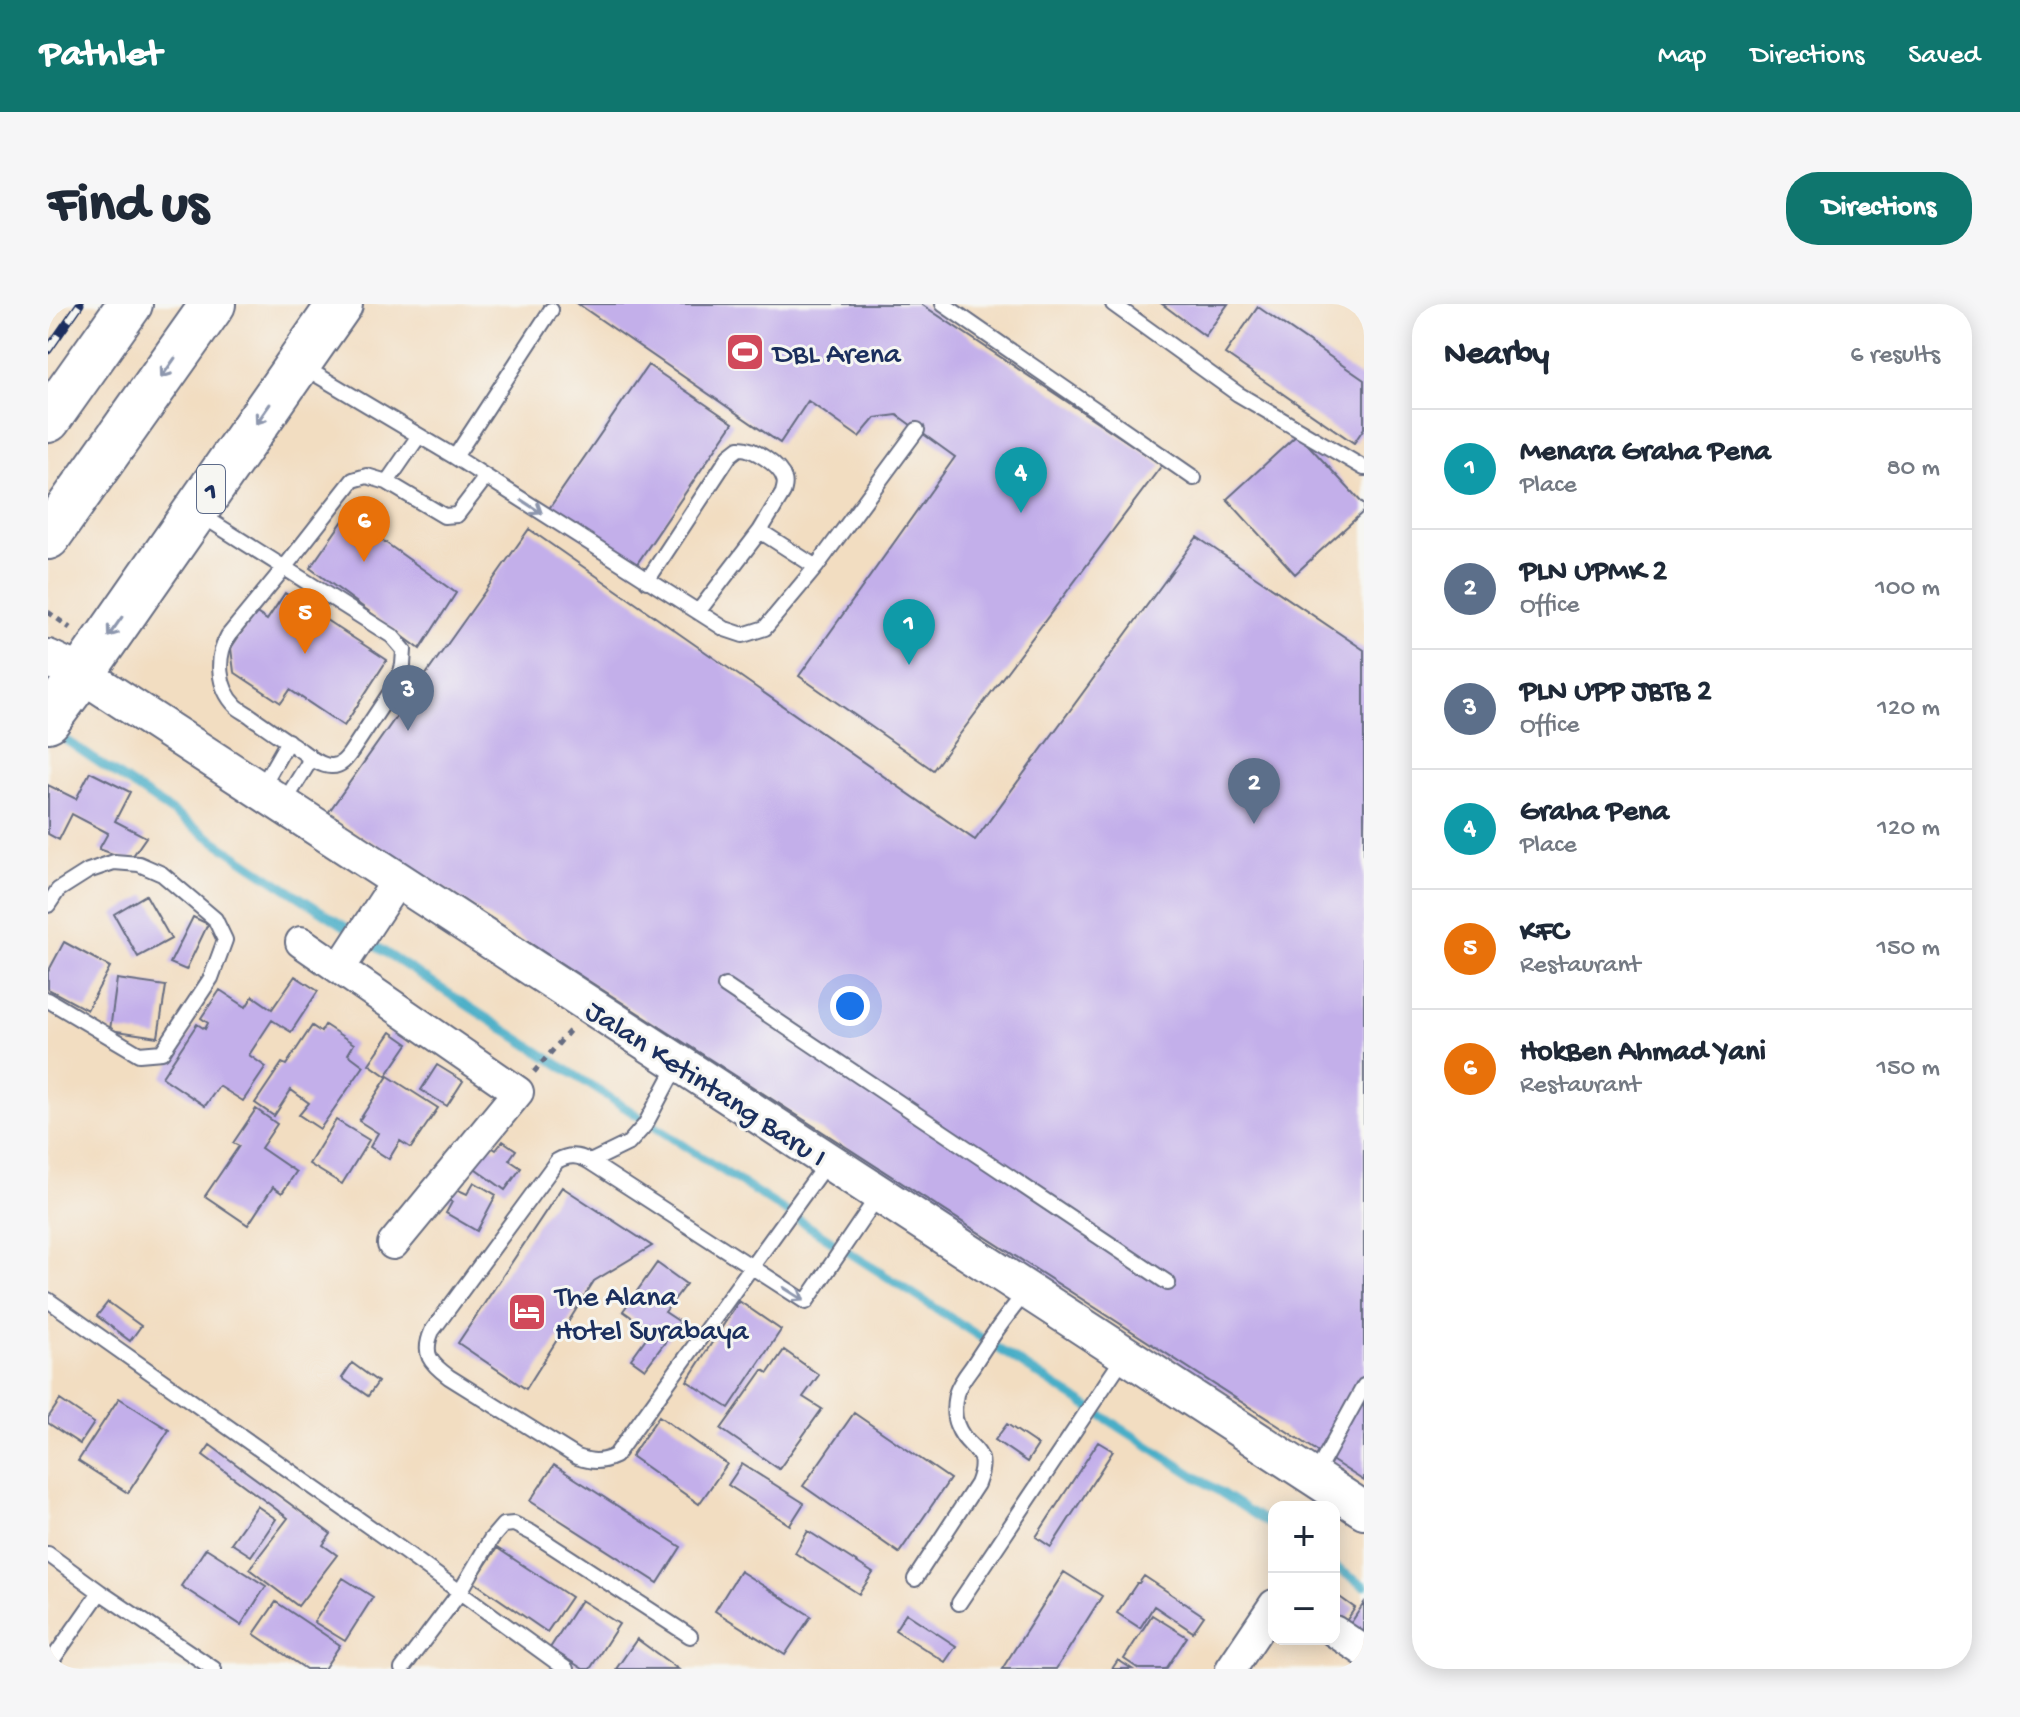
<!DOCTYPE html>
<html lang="en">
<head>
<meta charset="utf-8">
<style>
  body { margin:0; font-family:"Gochi Hand",sans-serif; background:#f6f6f7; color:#1f2937 }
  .controls { position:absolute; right:24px; bottom:24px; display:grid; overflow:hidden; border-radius:16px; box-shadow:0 4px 20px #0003 }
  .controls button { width:72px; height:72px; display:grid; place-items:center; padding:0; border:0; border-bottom:2px solid #e0e1e3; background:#fff; color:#1f2937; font:40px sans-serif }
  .you { position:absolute; left:802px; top:702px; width:28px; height:28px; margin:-20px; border:6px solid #fff; border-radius:50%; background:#1a73e8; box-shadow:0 0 0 12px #1a73e833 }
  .badge { display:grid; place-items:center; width:52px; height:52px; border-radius:50%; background:#0f766e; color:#fff; font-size:26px; font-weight:700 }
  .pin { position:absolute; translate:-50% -66px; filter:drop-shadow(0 2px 4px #0008) }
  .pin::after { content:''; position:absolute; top:42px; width:28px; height:24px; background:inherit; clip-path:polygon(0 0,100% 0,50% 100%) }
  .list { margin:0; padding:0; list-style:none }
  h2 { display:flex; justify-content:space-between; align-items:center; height:104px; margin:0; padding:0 32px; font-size:34px }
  h2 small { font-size:26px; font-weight:400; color:#747a83 }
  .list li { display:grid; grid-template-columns:52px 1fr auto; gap:24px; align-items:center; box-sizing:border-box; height:120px; padding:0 32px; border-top:2px solid #e0e1e3 }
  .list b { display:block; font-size:30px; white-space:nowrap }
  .list p { margin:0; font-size:26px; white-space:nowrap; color:#747a83 }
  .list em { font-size:26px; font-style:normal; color:#747a83 }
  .map { position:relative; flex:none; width:1316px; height:1365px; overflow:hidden; border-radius:32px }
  header { display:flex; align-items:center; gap:48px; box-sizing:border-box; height:112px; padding:0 40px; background:#0f766e; color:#fff }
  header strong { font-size:38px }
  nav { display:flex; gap:44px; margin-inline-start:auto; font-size:28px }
  .intro { display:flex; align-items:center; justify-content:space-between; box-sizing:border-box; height:192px; padding:0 48px }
  h1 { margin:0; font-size:56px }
  .button { padding:20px 36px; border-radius:32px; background:#0f766e; color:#fff; font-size:28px; font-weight:700 }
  main { display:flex; gap:48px; padding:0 48px }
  aside { flex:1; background:#fff; border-radius:32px; box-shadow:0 4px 20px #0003 }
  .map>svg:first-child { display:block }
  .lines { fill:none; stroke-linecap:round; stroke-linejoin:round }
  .stream { stroke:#48aec7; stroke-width:9 }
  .building { fill:#c3afea }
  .service-casing { stroke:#666c81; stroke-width:18 }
  .minor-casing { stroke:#666c81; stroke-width:34 }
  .tertiary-casing { stroke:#666c81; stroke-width:40 }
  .trunk-casing { stroke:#666c81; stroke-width:48 }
  .path { stroke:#666c81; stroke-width:5; stroke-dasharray:6 6; stroke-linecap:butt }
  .service { stroke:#fff; stroke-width:14 }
  .minor { stroke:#fff; stroke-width:30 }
  .tertiary { stroke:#fff; stroke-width:36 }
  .trunk { stroke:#fff; stroke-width:44 }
  .rail-casing { stroke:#1b2f5e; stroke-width:9 }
  .rail { stroke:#f6f6f2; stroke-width:6; stroke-dasharray:18; stroke-linecap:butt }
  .oneway { stroke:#8d97ae }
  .labels { text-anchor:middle; stroke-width:6; stroke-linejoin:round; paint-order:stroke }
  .shield { fill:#f6f6f2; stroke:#5d6b8a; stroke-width:2 }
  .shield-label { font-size:28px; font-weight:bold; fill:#1b2f5e }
  .poi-label { font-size:30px; fill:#1b2f5e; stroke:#f6f6f2; text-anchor:start }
  .street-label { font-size:30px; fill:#1b2f5e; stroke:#f6f6f2 }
</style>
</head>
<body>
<header>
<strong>Pathlet</strong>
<nav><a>Map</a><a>Directions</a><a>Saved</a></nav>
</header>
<div class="intro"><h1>Find us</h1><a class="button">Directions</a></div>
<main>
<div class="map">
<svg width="1316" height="1365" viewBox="0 0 1316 1365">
  <rect width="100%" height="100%" fill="#f6f6f2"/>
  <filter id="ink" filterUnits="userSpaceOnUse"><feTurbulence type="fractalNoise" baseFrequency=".0125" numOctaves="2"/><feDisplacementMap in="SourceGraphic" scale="16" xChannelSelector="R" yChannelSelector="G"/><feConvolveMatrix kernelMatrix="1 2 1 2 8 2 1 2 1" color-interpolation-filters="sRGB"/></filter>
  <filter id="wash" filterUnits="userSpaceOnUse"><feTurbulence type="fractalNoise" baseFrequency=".006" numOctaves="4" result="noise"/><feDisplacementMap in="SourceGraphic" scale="32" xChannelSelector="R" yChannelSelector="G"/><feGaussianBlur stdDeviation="1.8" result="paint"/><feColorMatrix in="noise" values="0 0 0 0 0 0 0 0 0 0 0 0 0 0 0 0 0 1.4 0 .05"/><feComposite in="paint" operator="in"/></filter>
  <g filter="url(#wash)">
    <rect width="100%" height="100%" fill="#f2ddc1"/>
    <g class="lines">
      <path class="stream" d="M6,428l199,135 1021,660
        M1286,1262l30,20"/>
    </g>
    <g id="blocks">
      <path class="building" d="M530,0h343l241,161 -229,305 -134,-94 156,-219 -58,-42 -22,3 -16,19 -51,-36 -28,42z
        M1114,0h66l-23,32z
        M1210,3l106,73v48l-10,15 -129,-89z
        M600,61l85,58 -101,148 -86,-58z
        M1250,130l66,71v6l-69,63 -68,-75z
        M299,211l109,78 -36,56 -110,-81z
        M481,225l446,311 222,-303 167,113v831l-1036,-668z
        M237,289l102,67 -43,66 -54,-36 -9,13 -47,-31 -3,-24 24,-36 12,8z
        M42,468l40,20 -15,29 31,16 -16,23 -31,-11 9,-16 -36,-19 -13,26 -11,-6v-49l28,14z
        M98,591l25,44 -33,18 -24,-43z
        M145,613l15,7 -22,46 -16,-7z
        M16,638l46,25 -23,43 -39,-21v-17z
        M247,672l23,15 -27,41 -19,-12 -23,35 17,12 -23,34 -24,-15 -14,20 -43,-29 35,-53 8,5 3,-6 -7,-5 19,-28 26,17 7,-11 19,13z
        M69,675l49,7 -8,51 -48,-7z
        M277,721l29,19 -6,10 16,12 -44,63 -21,-14 10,-12 -18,-13 -17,26 -19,-13 27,-40 4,2 26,-39 9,6z
        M343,728l17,12 -22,32 -17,-12z
        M389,761l26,16 -16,25 -26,-16z
        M340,772l50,32 -27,40 -11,-7 -11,18 -19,-12 8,-14 -19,-12z
        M208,805l21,15 -16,24 35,24 -14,21 -9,-6 -25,38 -43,-29 34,-50 -6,-3z
        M288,816l33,20 -27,44 -33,-20z
        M455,837l13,9 -7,10 12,8 -16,22 -33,-24 16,-21 8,5z
        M426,878l22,13 -19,36 -31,-18 6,-11 -6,-3 6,-12 15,7z
        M514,883l90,59 -58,35 -68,108 -68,-46z
        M609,959l29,21 -21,28 15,10 -35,47 -14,-10 20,-28 -28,-20z
        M691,997l42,29 -52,78 -42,-27z
        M60,998l33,24 -11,15 -33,-25z
        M736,1046l35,25 -16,22 19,12 -43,60 -58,-40 42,-59 5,3z
        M304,1059l26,19 -10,14 -26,-18z
        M71,1094l50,32 -41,63 -50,-32z
        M12,1096l34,23 -14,21 -32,-21v-5z
        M806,1109l96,66 -51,74 -96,-67z
        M611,1112l68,48 -28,40 -68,-48z
        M959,1120l31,21 -11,17 -32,-22z
        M1050,1138l15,9 -62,96 -15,-10z
        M162,1141l121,89 -8,11 14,10 -39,51 -49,-37 39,-51 -85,-63z
        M694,1160l62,39 -14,22 -62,-40z
        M506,1161l127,82 -23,36 -128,-82z
        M209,1202l19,13 -25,37 -20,-13z
        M760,1227l65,42 -14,21 -64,-41z
        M158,1244l60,38 -25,39 -60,-39z
        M449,1244l74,49 -24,35 -73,-50z
        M692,1267l71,45 -26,39 -70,-44z
        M1016,1268l38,24 -46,73h-54z
        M1096,1272l60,40 -11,16 -39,-26 -14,22 -23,-15 20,-30h2z
        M295,1274l30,19 -28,44 -31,-19z
        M1286,1289l21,15 -13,19 -8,-5z
        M533,1296l38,24 -29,45h-7l-33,-21z
        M228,1298l64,43 -16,24h-18l-52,-35z
        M1316,1299v38l-17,-12z
        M858,1309l50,33 -11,16 -50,-32z
        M1104,1311l35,22 -21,32h-27l-15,-10z
        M589,1335l41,30h-62z
        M1070,1356l14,9h-20z"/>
    </g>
  </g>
  <g filter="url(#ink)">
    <use href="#blocks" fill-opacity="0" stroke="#666c81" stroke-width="2"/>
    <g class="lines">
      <defs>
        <path id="service" d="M895,0l251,174
          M1065,0l125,90 126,74
          M254,62l153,91 270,172 18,6 22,-7 51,-61
          M407,153l96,-147
          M339,178l31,-45
          M150,209l194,123 12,14 -1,15 -5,16 -47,71c-5,7 -10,14 -19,14 -13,1 -28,-14 -39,-21 -14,-9 -28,-19 -41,-28 -5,-4 -12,-7 -16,-11 -19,-19 -20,-49 -8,-70l56,-68 69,-88 14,-4 20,6 57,34 13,-1 29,-38
          M599,277l83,-126 9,-7c13,-1 41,17 45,31 2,6 0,8 -1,14l-23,38
          M650,308l62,-81 56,36 101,-137
          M212,486l28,-49
          M235,500l25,-40 1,-8
          M0,601l10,-15 30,-19 26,-9 25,2 23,10 53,45 10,21 -14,38 -49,74 -23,2 -91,-54
          M677,682l443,297
          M780,857l-213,295c-15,7 -23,6 -38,1l-128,-80c-19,-14 -27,-23 -17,-46l125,-170c12,-7 22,-6 33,1l216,140 72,-106
          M542,858l39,-19 16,-18 33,-62
          M0,996l350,247 168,122
          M1266,1173l50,-91
          M0,1250l52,38 114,77
          M867,1275l62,-95c15,-38 -10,-31 -20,-59 -4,-9 -3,-21 -1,-31 3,-10 10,-19 16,-27 17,-27 34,-52 55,-76
          M911,1299l166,-248
          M0,1362l52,-74
          M354,1365l58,-77 31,-53 12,-14 11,-1 18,9 158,103"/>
        <path id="minor" d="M253,638l217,150 -125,152
          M292,664l57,-87
          M1286,1327l30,20
          M1183,1365l43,-64"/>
        <path id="tertiary" d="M0,354l34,16 1282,836"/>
        <path id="trunk" d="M0,116l82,-116
          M0,233l165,-233
          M0,416l34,-46 258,-370"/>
      </defs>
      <use href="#service" class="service-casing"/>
      <use href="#minor" class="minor-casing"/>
      <use href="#tertiary" class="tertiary-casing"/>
      <use href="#trunk" class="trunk-casing"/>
      <path class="path" d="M0,308l22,16
        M486,768l38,-44"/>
      <use href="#service" class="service"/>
      <use href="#minor" class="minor"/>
      <use href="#tertiary" class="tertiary"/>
      <use href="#trunk" class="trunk"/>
      <defs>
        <path id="rail" d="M0,46l32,-46"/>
      </defs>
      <use href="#rail" class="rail-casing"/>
      <use href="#rail" class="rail"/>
    </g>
    <defs><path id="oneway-shaft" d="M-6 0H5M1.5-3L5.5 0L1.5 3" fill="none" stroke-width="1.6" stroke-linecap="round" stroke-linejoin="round" transform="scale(2)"/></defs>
    <g class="oneway">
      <use href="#oneway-shaft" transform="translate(120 64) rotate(125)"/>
      <use href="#oneway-shaft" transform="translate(215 110) rotate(125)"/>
      <use href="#oneway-shaft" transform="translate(484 203) rotate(33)"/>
      <use href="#oneway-shaft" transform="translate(67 323) rotate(125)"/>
      <use href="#oneway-shaft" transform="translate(746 990) rotate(32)"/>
    </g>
  </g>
  <defs>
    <symbol id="stadium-square" viewBox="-11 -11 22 22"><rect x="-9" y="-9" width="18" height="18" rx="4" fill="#d1495b" stroke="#f6f6f2"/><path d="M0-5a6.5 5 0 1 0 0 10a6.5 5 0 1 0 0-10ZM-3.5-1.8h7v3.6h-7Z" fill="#fff"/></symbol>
    <symbol id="hotel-square" viewBox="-11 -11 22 22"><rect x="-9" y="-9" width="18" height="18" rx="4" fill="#d1495b" stroke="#f6f6f2"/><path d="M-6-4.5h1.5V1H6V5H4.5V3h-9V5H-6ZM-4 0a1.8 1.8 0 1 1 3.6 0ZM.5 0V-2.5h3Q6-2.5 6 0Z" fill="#fff"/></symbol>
  </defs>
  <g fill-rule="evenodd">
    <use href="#stadium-square" x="675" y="26" width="44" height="44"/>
    <use href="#hotel-square" x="457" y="986" width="44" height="44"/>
  </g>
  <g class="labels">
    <rect class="shield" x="149" y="161" width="28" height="48" rx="6"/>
    <g class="shield-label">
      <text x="163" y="195">1</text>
    </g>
    <g class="poi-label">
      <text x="725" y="58">DBL Arena</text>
      <text x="507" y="1001">The Alana<tspan x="507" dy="34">Hotel Surabaya</tspan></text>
    </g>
    <g class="street-label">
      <text transform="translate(659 778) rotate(33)" y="10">Jalan Ketintang Baru I</text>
    </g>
  </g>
</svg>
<div class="controls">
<button>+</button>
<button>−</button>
</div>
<div class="you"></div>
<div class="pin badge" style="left:861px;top:361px;background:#0f9aa8">1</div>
<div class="pin badge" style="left:1206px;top:520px;background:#5c6f8a">2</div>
<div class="pin badge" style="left:360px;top:427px;background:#5c6f8a">3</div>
<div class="pin badge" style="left:973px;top:209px;background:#0f9aa8">4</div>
<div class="pin badge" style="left:257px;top:350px;background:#e8710a">5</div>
<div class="pin badge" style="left:316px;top:258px;background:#e8710a">6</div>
</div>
<aside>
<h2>Nearby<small>6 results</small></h2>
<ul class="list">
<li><span class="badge" style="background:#0f9aa8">1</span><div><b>Menara Graha Pena</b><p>Place</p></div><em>80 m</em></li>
<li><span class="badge" style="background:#5c6f8a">2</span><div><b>PLN UPMK 2</b><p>Office</p></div><em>100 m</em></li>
<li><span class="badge" style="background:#5c6f8a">3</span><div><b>PLN UPP JBTB 2</b><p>Office</p></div><em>120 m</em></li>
<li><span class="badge" style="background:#0f9aa8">4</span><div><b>Graha Pena</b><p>Place</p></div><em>120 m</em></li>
<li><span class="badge" style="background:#e8710a">5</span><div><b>KFC</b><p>Restaurant</p></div><em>150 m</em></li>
<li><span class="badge" style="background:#e8710a">6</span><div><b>HokBen Ahmad Yani</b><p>Restaurant</p></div><em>150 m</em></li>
</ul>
</aside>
</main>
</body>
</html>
